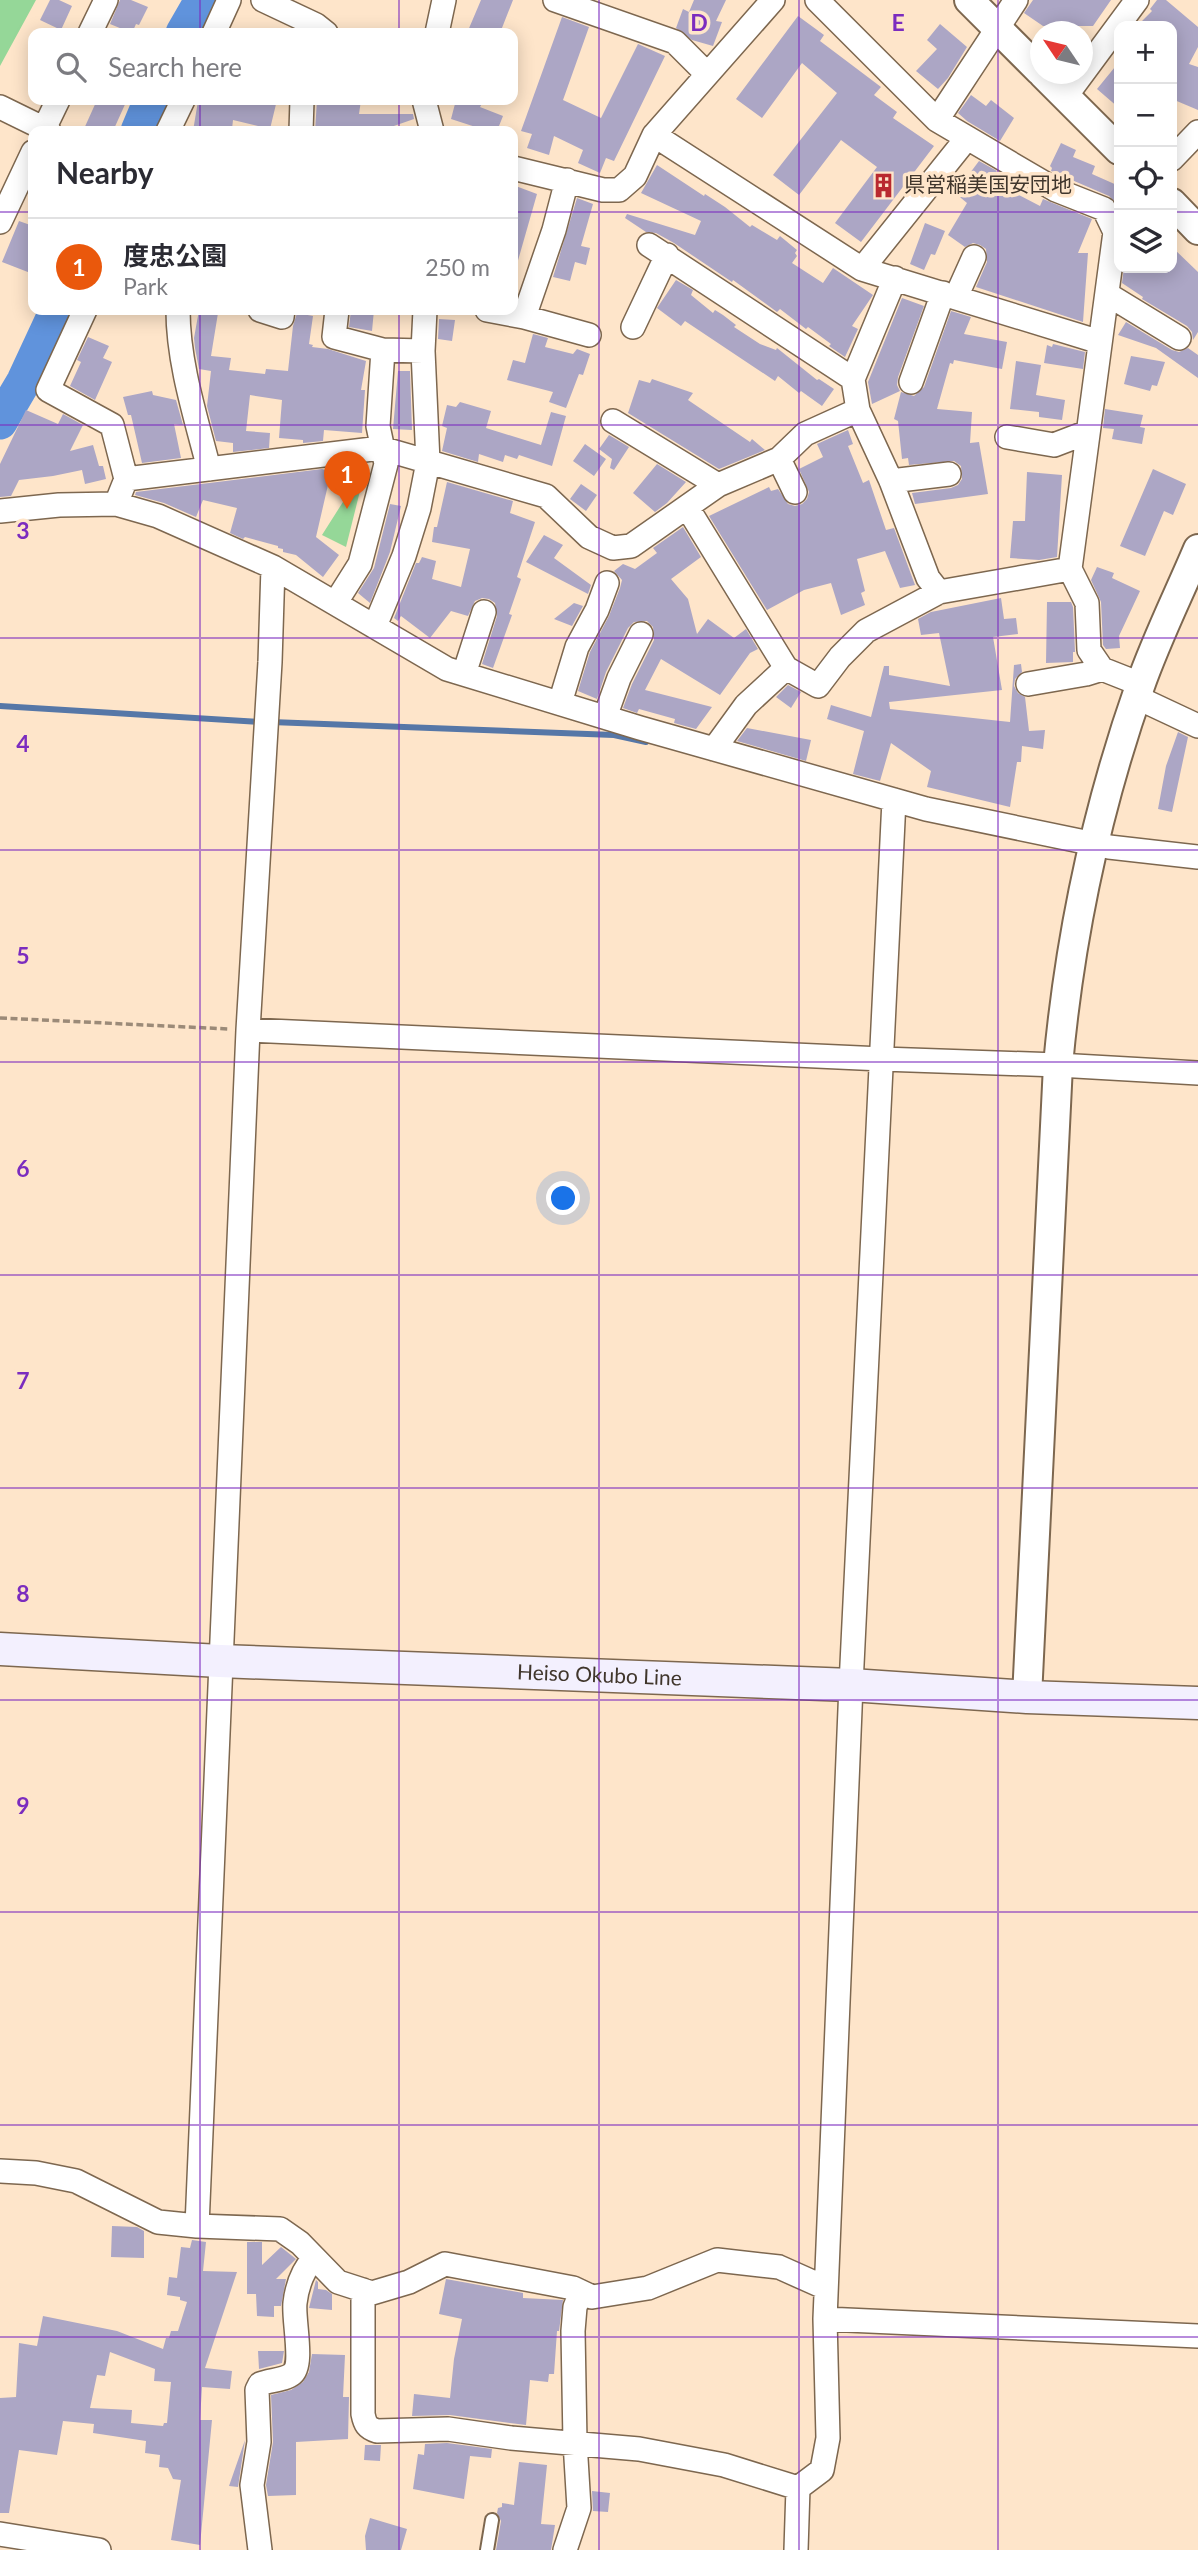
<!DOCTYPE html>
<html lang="en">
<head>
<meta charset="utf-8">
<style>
  body { margin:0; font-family:Lato,"Noto Sans JP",sans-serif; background:#f2f2f3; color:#2b2b33 }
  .controls { position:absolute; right:21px; top:21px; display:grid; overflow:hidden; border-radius:14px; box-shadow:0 4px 18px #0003 }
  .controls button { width:63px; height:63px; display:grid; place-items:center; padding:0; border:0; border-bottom:2px solid #e1e1e2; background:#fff; color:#2b2b33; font:35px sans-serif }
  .compass { position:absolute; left:1030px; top:21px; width:63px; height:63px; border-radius:50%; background:#fff; box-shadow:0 4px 18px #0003; rotate:305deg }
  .you { position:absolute; left:564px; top:1199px; width:24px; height:24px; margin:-18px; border:5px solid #fff; border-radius:50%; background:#1a73e8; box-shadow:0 0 0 10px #1a73e833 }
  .badge { display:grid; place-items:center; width:46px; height:46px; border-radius:50%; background:#ea580c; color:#fff; font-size:23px; font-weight:700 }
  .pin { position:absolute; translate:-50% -58px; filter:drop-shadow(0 2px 4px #0008) }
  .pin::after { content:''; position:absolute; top:37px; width:24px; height:21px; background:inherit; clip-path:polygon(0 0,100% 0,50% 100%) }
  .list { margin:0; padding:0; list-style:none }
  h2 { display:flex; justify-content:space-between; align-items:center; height:91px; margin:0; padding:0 28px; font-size:30px }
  h2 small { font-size:23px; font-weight:400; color:#7c7c81 }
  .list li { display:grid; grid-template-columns:46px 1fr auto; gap:21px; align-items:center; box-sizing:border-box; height:98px; padding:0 28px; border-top:2px solid #e1e1e2 }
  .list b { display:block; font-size:26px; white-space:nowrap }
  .list p { margin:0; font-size:23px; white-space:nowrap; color:#7c7c81 }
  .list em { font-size:23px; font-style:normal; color:#7c7c81 }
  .icon { flex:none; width:38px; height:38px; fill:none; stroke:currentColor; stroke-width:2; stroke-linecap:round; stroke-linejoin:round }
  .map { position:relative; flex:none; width:1198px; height:2550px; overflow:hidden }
  .search { position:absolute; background:#fff; box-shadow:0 4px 18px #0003; left:28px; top:28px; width:490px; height:77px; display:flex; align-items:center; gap:18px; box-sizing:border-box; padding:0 24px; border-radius:14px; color:#7c7c81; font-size:26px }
  .panel { position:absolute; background:#fff; box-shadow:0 4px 18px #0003; left:28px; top:126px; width:490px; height:189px; border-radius:14px }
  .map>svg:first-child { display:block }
  .green { fill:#95d798 }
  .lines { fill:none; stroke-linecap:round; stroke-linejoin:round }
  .stream { stroke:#5677a7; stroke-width:6 }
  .river { stroke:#6093dc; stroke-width:35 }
  .building { fill:#aca6c5; fill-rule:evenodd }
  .service-casing { stroke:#7d674f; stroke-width:16 }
  .minor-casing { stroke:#7d674f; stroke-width:26 }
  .tertiary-casing { stroke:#7d674f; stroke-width:32 }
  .secondary-casing { stroke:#7d674f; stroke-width:35 }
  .path { stroke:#9b8a78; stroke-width:3.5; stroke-dasharray:7 3.5; stroke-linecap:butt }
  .service { stroke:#fff; stroke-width:12 }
  .minor { stroke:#fff; stroke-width:23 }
  .tertiary { stroke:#fff; stroke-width:28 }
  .secondary { stroke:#f3f0fe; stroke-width:32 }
  .grid { fill:none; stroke:#7b2cbf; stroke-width:2; stroke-opacity:0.55 }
  .labels { text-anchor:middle; stroke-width:7; stroke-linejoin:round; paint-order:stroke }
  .poi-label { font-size:21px; fill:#40362c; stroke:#fee5ca; text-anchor:start }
  .street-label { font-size:21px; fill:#40362c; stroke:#fee5ca }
  .grid-label { font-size:23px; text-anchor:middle; font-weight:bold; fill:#7b2cbf; stroke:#fee5ca; stroke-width:7; stroke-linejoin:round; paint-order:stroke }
</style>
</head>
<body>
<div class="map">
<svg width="1198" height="2550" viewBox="0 0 1198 2550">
  <rect width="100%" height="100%" fill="#fee5ca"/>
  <path class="green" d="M0,0h36l-36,66z
    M360,466l6,1 -20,80 -24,-12 33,-52z"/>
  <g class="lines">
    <path class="stream" d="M0,706l260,16
      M271,722l343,13 32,7"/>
    <path class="river" d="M183,33l19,-33
      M138,131l13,-31
      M0,422l24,-41 33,-71"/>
  </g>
  <path class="building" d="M50,0h9l13,6 -11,24 -21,-10z
    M120,0h11l17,7 -9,18 -3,-1 -4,9 -22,-9z
    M481,0h32l-13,33h-33z
    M694,0h32l-10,21 6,1 -9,24 -21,-6 -16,-12 7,-19 6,3z
    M1033,0h78l-18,26h-50l-19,-13z
    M1157,0h9l32,27v20l-9,17 9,3v43l-26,-11v-73h-35l15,-15 -2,-2z
    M798,16l26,19 -4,6 61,46 -7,8 23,17 -4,6 41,28 -73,96 -26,-19 42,-56 -36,-27 -42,55 -26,-20 64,-82 -35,-30 -40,55 -26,-19z
    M562,17l27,10 -26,73 38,18 37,-74 27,12 -51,105 -8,-3 -6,15 -22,-10 5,-13 -29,-14 -5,19 -22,-7 5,-14 -11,-3z
    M940,24l27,23 -19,31 -10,11 -22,-18 21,-22 -10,-9z
    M1119,62v46l-22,-19z
    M971,95l15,11 5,-6 23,18 -14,23 -33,-20 -9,-8z
    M97,100h30l-14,31h-30z
    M209,100h68l-7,29 -37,-9 -1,9 -15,-2 -1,4h-23l5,-30 10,2z
    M317,100h44l-2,14h54l1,5 -23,8v4h-76z
    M456,100h28l-4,7 23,9 -6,15h-9l-37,-12z
    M1061,143l15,7 -3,7 22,9 -3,8 27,12 -5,15 -5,-5 -58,-25 1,-3 -2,-2z
    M979,161l18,10 -7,9 50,26 3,-7 49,20 -14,34h10l-5,69 -107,-35 11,-25 -1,-13 -6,-4 -7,-2 -8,4 -17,-12 19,-32 -12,-10z
    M657,165l47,31 1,-2 20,13 25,20 2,-2 25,15 3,-4 17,14 -2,3 2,3 -5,7 31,20 10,-15 40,27 -21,31 6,3 -13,28 -16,-11 2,-2 -23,-17 -2,2 -26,-20 -3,3 -44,-32 -1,2 -58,-39 -18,-10 -10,-1 -21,-14 2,-4 68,21 6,-14 -60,-28z
    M513,185l24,9 -20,70h-4z
    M577,198l16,6 -12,42 9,2 -4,17 -11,-3 -5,19 -17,-4z
    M19,221l14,5v48l-31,-12z
    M925,223l20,8 -10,24 -4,-1 -7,16 -14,-6z
    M1172,247l26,25v60l-5,8 -1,-8 -5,-6 -45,-27 1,-2 -21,-14 2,-15h48z
    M676,280l17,10 -2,5 22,18 2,-3 8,5 13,10 -2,2 26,17 16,6 1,-2 40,32 2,-1 15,10 -12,17 -21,-15 -2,2 -21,-17 -3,5 -90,-60 -4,5 -24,-18z
    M902,298l22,8 -26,71 -1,8 3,6 -28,13 -4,-22z
    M199,310l19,3 -7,43 20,2 -2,12 36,4 1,-5 22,2 5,-45 4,-13 16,3 -4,28 4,1 -1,2 16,2 38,12 -5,29h4l-3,43 -38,-3 -1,11 -20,2v-3l-24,-2 3,-38 -32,-5 -4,36 24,2 -1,15 -36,4v-9l-17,-2 -9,-35 4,-35 -12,-2 -4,-21 -1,-10z
    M351,310h23l-2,21 -23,-4z
    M951,311l20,6 -7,17 43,8 -5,27 -48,-9 -1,4 -3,-1 -13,46 35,3 -2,31 9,-1 9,52 -73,10 -3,-11 39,-5 7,-3 4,-6 -1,-13 -7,-5 -45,4 -1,-7 -6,1 -4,-38 -4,-2 7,-27 13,4 10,-9z
    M439,319l16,1 -3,21 -14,-2z
    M1126,322l46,28 7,2 9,-4 10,7v23l-42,-30 -38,-13z
    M533,334l15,4 -3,9 28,7 4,-5 13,5 -7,21 -4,-1 -13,34 -17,-6 4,-10 -46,-12 6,-20 12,3z
    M88,337l21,9 -6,12 9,4 -17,38 -25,-14 11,-24 -4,-2z
    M1053,344l32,8 -2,17 -39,-6 3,-18 5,2z
    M1131,356l34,6 -8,24 -5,-1 -2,6 -26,-7z
    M1016,361l25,4 -5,30 29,5 -3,20 -23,-3v-5l-29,-3z
    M398,371h12l2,59 -19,-1z
    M652,379l41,14 -5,7 62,42 2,-3 13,11 -46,19 -91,-56 11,-33 11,3z
    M152,391l1,4 23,5 7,25 -9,-1 7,34 -39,5 -11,-48h-3l-5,-18z
    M460,402l31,9 -5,17 55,17 10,-33 15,4 -14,50 -33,-11 -2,4 -12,-4 -2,7 -24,-8 -1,8 -36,-11 5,-23 -5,-2 5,-21 9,2z
    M1105,409l38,6 -3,12 5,1 -3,16 -30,-5 2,-10 -11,-1z
    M26,410l32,14 5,-10 20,11 -13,26 23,-6 6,21h4l3,13 -21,5 -3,-14 -29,6 -34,4 -8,16 -11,1v-33z
    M848,430l5,14 -5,2 15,37 6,-3 17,50 8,-2 21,57 -15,3 -15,-37 -28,8 8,32 -4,2 4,12 -24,10 -10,-32 -27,7 -37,20 -58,-94 60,-29 2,4 7,-2 10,15 7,2 7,-2 5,-5 2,-7 -10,-23 24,-12 -6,-13z
    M609,435l20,12 -15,23 -4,-2 2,-9 -13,-10z
    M585,444l21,15 -12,17 -21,-15z
    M657,464l29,18 -19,21 -12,9 -22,-19z
    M322,469l9,3 -15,65 23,18 -16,22 -27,-22 -13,-3v-3l-5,-1v-2l-33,-9 -2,2 -13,-6 7,-25 -34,-8 -7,17 -32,-14 -29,-8 1,-3z
    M1153,469l33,15 -13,31 -9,-4 -19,45 -25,-10z
    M1027,472l35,3 -5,82 -18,3 -29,-2 3,-37h12z
    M447,482l66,19 -3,12 25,9 -18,55 4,2 -12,35 3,1 -19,53 -11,-4 15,-48 -2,-13 -6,-4 -7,-1 -7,3 -7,15 -17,-5 -21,27 -29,-22 -3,5 -4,-3 22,-55h3l3,-6 14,4 -4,18 29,8 9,-38 -38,-7 2,-15h3z
    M581,484l16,11 -11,16 -16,-12z
    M390,504l11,2 -11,46 -20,51 -12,-10 16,-25z
    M683,527l18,30 -30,22 17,20 9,35 11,-15 26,19 12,-9 12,20 -8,4 -30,42 -59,-36 -16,31 67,17 -16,22 -22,-6 1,-4 -36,-10 -2,4 -14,-5 9,-24 22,-44 -1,-13 -6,-6 -13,1 -6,6 -22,44 -9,27 -19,-8 12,-39 19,-36 11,-28 2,-8 -8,-9 9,-7 12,5 22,-16 -4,-5z
    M544,535l19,10 -9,13 37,27 -3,9 -62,-32z
    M1097,567l17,6 -2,5 28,13 -21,45 1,12 -14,1 -3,-4 -2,-43 -10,-22z
    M1001,598l3,21 12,-1 2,16 -25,3 9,53 -113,12 1,7 120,13 4,-57 7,-1 1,8 -7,7 -1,7 4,7 7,4 4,34 16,-1 -2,19 -21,-3 -1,16h-4l-7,45 -83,-20 4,-16 -40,-28 -11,38 -27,-7 11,-43 -37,-12 4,-14 40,12 13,-51h5v9l61,11 -11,-53 -18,2 -3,-16 13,-7z
    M1047,602h24l2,5 2,45h-2v10l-27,1z
    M574,603l9,3 -11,20 -18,-7z
    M788,685l13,7 -10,16 -15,-11z
    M747,728l64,12 -5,21 -69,-20z
    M1178,732l10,5 -16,75 -14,-3 8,-43z
    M112,2226l25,1 7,4v27l-33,-1z
    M192,2240l14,2 -3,29 34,1 -32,96 27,3 -2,18 -28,-2 -2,33h12l-12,125 -29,-5 10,-60 -8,-1 -5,-11 -9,-1 1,-12 -15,-2 1,-12 -53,-8 1,-9 -31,-3 -6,34 -38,-5 -10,63h-9v-115l16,-1 3,-54 18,3 6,-30 74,15 46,18 3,-11h3l2,-7h7l9,-29 -7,-2v-3l-13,-2 2,-18 8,1 4,-31 9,1zM110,2352l45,17 -1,12 17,1 -4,41h-3l-1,3 -32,-3 1,-13 -42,-2 7,-33 8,1z
    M247,2242h15v23l19,-18 15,12 -20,20h10l-5,27h-7v11l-17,-1 -1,-22h-9z
    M446,2279l77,14v5l40,2 -4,31h-2l-3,43h-5l-1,8 -18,-2 -4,45 -76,-10 -38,1 2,-22 36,4 4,-39 8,-40 -23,-5z
    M316,2280l2,2v7l8,1 6,4v16l-23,-2z
    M258,2351h26l-2,12 -23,6z
    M312,2354l33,1 -2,42h6l-1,42 -52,3v53l-28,1 -2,-11 7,-43 -2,-47 20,-5 12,-8 6,-10z
    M245,2440l-7,47 -9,-1z
    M447,2443l45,6 -1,9 -21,-2 -6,43 -51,-10 5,-35 6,1 1,-11z
    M365,2445h16l-1,16 -16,-1z
    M519,2462l28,3 -6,59 14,1 -4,25h-55l5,-29 -4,-8 1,-5 4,-1v-4l12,2z
    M592,2491l18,2 -2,19 -15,-1z
    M370,2518l37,11 -6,21h-35l-1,-14z"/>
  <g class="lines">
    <defs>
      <path id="service" d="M487,2550l5,-30"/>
      <path id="minor" d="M263,0l53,25 10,8
        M555,0l120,42 32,32
        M817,0l120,120 119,70 48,19 11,23 -45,337 17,34 2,47 13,19 38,15
        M90,33l16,-33
        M214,33l15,-33
        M437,33l7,-33
        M1066,96l71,-96
        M424,100l8,31
        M0,107l49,24
        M937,120l79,-120
        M43,131l15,-31
        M168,131l15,-31
        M301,131l1,-31
        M654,135l208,134 238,73
        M1172,159l26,-27
        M513,168l90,22h16l16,-14 19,-41 119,-135
        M0,222l33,-70
        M649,245l204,134 5,31 33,71 37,97 11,14 131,-23
        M862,269l105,-131
        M1107,294l72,44
        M956,297l18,-40
        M85,310l-37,80 64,35 14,54
        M178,310c0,53 18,108 31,159
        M260,310l22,7 1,-7
        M337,310l-3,27 49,13
        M487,310l37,7 65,18
        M524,317l30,-87 13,-50
        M633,327l34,-72
        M853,379l42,-101
        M911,382l32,-89
        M1007,437l47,8 34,-13
        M779,459l16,33
        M891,481l58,-7
        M718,485l61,-26 26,-25 53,-24
        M116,504l10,-25 255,-31 165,48 43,41 24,11 18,-2 87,-61 -105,-64
        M687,507l99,161
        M0,511l59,-6 57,-1 42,12 115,51 174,102 193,59 286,81 183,38 89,10
        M336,602l24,-38 26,-100 -8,-38 5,-76 40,1 2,-41
        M375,626l29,-70 15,-48 9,-46 -5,-111
        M464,674l20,-62
        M1028,684l58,-10 16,-5
        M1136,697l62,29
        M560,703l17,-56 20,-37 10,-27
        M605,717l14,-39 22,-44
        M714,749l32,-44 40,-37 32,18 22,-29 26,-26 73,-39
        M248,1030l634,29 176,6 140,8
        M0,2171l36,2 40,8 82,41 39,4 83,3 20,14 38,39 34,11 37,-11 36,-18 128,24 19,9 56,-9 69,-28 62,7 47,21
        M197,2226l51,-1196 22,-368 3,-95
        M363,2290v124c2,10 4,14 14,17l71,-2 63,9 128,11 85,16 74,23
        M825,2319l373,17
        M0,2534l99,16
        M260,2550l-8,-65 7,-43 -2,-52 3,-6c9,-4 25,-4 32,-10 12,-9 1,-55 3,-71 2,-17 7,-32 19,-45
        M565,2550l14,-42 -4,-66 -2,-111 2,-24 6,-15
        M796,2550l2,-62 24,-18 6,-32 -3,-119 26,-634 43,-885"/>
      <path id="tertiary" d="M969,0l71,71
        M1043,74l76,76
        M1172,203l26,27
        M1027,1697l31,-632c12,-131 38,-254 82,-379 16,-46 39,-92 58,-137"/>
      <g id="secondary">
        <path id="s1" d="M0,1649l220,12 631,24 176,12 171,6"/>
      </g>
    </defs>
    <use href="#service" class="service-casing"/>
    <use href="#minor" class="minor-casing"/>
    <use href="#tertiary" class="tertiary-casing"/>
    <use href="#secondary" class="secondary-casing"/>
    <path class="path" d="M0,1018l229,11"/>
    <use href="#service" class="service"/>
    <use href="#minor" class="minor"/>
    <use href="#tertiary" class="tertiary"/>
    <use href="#secondary" class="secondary"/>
  </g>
  <path class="grid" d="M200,0v33M399,0v33M599,0v2550M799,0v2550M998,0v2550M200,100v31M399,100v31M0,212h33M513,212h606M1172,212h26M200,310v2240M399,310v2240M0,425h1198M0,638h1198M0,850h1198M0,1062h1198M0,1275h1198M0,1488h1198M0,1700h1198M0,1912h1198M0,2125h1198M0,2337h1198"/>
  <defs>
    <symbol id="building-bare" viewBox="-9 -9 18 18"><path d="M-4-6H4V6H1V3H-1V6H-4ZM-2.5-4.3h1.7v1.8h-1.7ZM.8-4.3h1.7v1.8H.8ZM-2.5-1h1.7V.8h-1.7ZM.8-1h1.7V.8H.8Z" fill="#b9292f" stroke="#fee5ca" stroke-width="2.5" paint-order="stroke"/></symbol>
  </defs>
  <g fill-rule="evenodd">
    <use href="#building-bare" x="866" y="168" width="35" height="35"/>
  </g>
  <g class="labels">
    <g class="poi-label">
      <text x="904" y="192">県営稲美国安団地</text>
    </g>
    <g class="street-label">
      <text dy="7" stroke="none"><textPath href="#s1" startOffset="600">Heiso Okubo Line</textPath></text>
    </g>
  </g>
  <g class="grid-label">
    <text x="699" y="31">D</text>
    <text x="898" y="31">E</text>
    <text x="23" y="539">3</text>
    <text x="23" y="752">4</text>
    <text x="23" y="964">5</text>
    <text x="23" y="1177">6</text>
    <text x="23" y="1389">7</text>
    <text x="23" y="1602">8</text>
    <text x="23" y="1814">9</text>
  </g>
</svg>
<div class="controls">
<button>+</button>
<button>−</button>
<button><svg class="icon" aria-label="locate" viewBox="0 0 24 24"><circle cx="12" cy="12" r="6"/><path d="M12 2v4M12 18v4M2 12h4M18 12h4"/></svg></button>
<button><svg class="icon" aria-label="layers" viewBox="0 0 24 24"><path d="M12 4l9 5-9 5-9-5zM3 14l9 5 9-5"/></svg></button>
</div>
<svg class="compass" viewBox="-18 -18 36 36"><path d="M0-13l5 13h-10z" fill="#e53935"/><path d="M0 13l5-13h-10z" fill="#7c7c81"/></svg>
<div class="you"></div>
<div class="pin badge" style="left:347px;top:509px">1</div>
<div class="search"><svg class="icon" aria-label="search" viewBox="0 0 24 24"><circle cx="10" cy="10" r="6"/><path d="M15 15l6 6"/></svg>Search here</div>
<section class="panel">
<h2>Nearby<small></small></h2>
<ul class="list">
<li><span class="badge">1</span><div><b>度忠公園</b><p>Park</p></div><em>250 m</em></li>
</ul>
</section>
</div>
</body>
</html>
